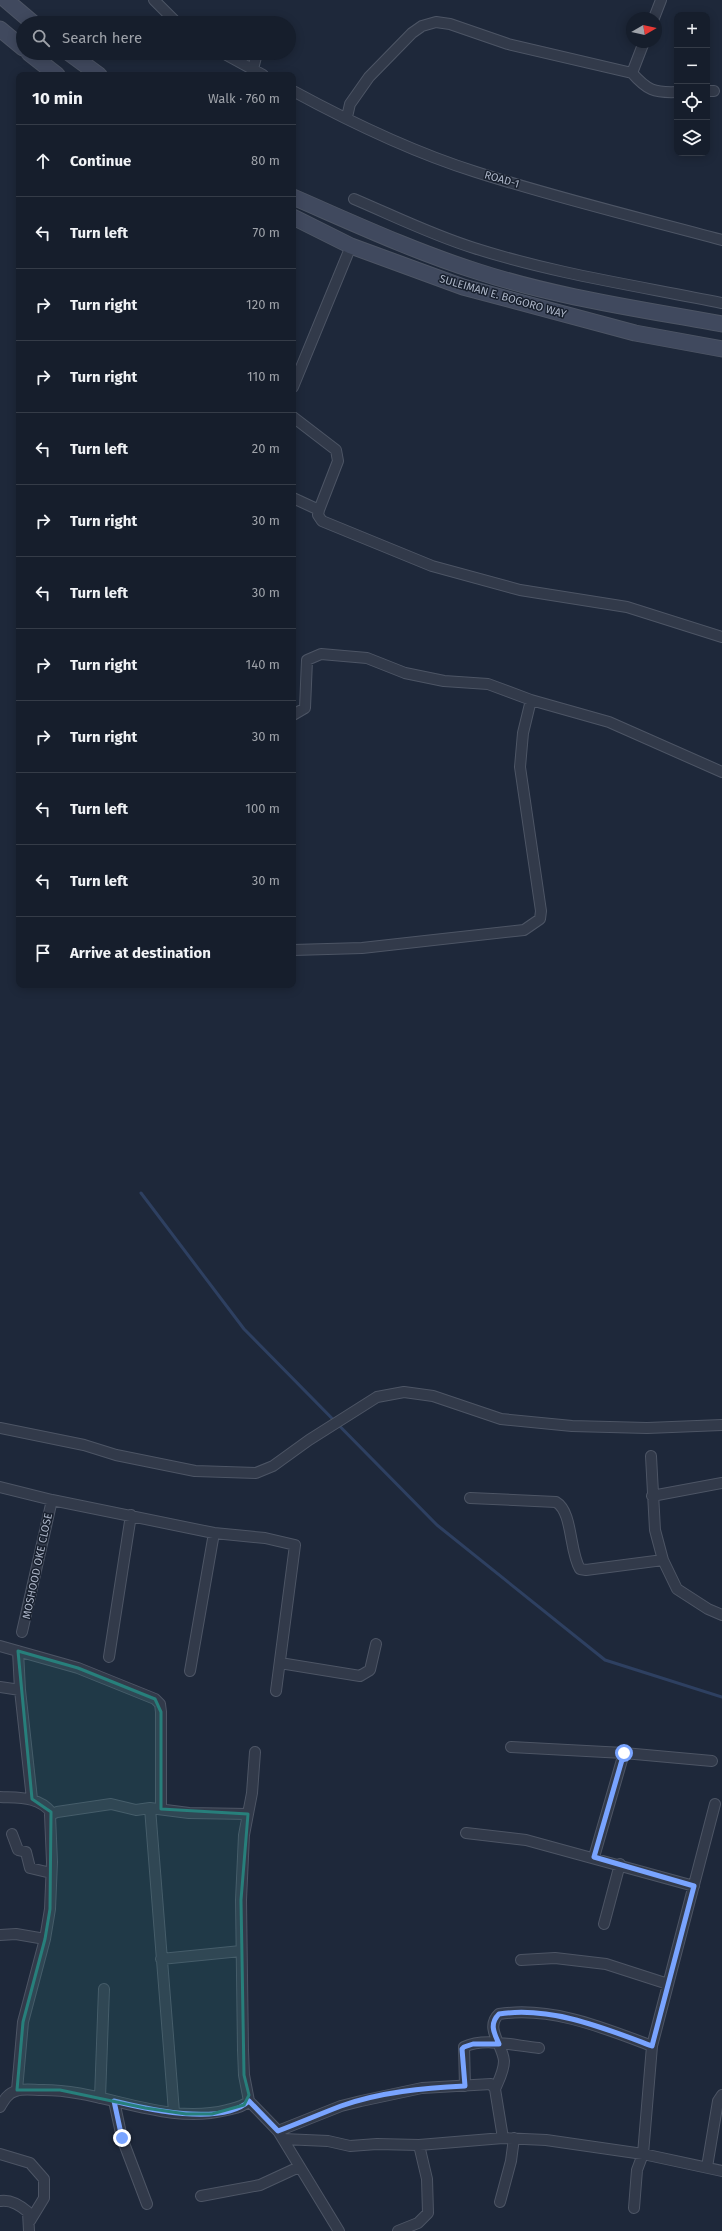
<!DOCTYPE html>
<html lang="en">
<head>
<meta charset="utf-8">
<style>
  body { margin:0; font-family:"Fira Sans",sans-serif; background:#1f2734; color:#f1f3f6 }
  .controls { position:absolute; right:12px; top:12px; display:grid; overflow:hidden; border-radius:8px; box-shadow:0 2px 10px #0003 }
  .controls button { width:36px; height:36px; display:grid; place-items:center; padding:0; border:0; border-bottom:1px solid #353c48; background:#161e2c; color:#f1f3f6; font:20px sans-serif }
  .compass { position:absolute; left:626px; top:12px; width:36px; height:36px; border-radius:50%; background:#161e2c; box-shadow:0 2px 10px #0003; rotate:81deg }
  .stop { position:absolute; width:12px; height:12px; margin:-9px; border:3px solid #79a4ff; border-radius:50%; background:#fff }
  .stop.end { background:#79a4ff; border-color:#fff; box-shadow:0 1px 4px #0008 }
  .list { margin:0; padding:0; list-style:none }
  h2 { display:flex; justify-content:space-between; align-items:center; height:52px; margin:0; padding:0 16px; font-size:17px }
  h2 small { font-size:13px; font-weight:400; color:#9ea2a9 }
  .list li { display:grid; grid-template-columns:26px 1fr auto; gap:12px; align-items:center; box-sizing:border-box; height:72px; padding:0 16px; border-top:1px solid #353c48 }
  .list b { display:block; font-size:15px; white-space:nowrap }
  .list em { font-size:13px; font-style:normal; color:#9ea2a9 }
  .icon { flex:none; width:22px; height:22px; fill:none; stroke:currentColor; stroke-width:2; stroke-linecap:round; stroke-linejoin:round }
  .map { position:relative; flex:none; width:722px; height:2231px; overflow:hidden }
  .search { position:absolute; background:#161e2c; box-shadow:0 2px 10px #0003; left:16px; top:16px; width:280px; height:44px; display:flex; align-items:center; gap:10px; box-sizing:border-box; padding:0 14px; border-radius:22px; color:#9ea2a9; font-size:15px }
  .panel { position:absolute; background:#161e2c; box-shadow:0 2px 10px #0003; left:16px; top:72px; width:280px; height:916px; border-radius:8px }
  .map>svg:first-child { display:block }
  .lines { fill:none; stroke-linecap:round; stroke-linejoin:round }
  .stream { stroke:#2e4061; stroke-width:3 }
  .street-casing { stroke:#4d5565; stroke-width:12 }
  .secondary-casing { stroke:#4d5565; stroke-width:17 }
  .street { stroke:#323a4a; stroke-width:10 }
  .secondary { stroke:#40495e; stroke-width:15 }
  .route { stroke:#79a4ff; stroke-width:5 }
  .marked { fill:#277f7b; fill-opacity:0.2; stroke:#277f7b; stroke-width:3; stroke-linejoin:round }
  .labels { text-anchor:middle; stroke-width:3; stroke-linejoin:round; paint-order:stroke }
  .street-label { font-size:11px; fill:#acb5c7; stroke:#18202e }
</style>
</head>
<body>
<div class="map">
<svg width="722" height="2231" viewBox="0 0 722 2231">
  <rect width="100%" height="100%" fill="#1e283a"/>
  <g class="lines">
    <path class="stream" d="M141,1193l103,136 193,196 168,135 117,37"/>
    <defs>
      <path id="street" d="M154,0l23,23
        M654,18l7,-18
        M223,53l40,22
        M253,69l4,-16
        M632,73l12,-31
        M293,91c59,32 119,61 183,81 81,26 164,46 246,68
        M707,91h7
        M347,117l3,-13 19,-27 43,-44 10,-7 14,-4 14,2 58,20 124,29c15,17 22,20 45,19
        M354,199c40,17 78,36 120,49 81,26 165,38 248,55
        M293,387l58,-141
        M293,417l43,33 2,11 -19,49 -1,5 4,6 110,45 88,24 107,17 95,30
        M293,498l26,12
        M293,715l12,-7 2,-48 14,-6 46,4 38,15 39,8 44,3 43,16 78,22 113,50
        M293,950l69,-2 162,-18 16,-11 1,-8 -21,-144 3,-34 8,-33
        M0,1428l84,17 32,10 79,16 61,2 17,-7 36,-26 68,-43 27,-5 29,4 68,23 71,7 75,2 75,-3
        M651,1456l4,74 8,30 14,29 31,20 14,6
        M0,1487l52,13 162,33 51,5 30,7 -19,146
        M652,1496l70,-13
        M470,1498l86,4c17,10 13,49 24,67l6,1 77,-10
        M22,1632l30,-132
        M0,1646l78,22 77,31 5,5 1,8v97
        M18,1651l2,39 12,109
        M109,1657l22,-142
        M280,1663l80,13 10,-6 6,-26
        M190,1671l24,-138
        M0,1687l20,3
        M511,1747l113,6 88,8
        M0,1797c20,1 38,-1 52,16
        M150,1808l24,304
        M466,1833l60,7 168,46
        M12,1834l6,16 8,2 4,16 21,5
        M594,1857l30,-104
        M604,1924l16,-60
        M0,1935l16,-1 29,5
        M161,1959l80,-8
        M521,1960l34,-2 51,6 62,20
        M465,2086l-1,-39c21,-10 52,-1 75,1
        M495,2089c4,-9 9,-18 9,-28 -1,-16 -20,-33 -5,-47 53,-8 105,14 153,32
        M17,2090l6,-68 22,-83 5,-30 2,-47 -2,-47 7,-3 54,-8 25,6 14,-2 39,5 59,1
        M100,2098l4,-109
        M114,2101l8,37 25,66
        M249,2101l29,30 61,100
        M0,2107c4,-7 8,-14 16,-16 7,-3 18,-1 25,-1 62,-1 123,36 186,20 8,-2 16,-3 22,-9l-5,-26 -1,-25 -2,-150 3,-65 8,-42 3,-41
        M278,2131l63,-25 20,-5 61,-13 69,-4 4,5 8,49
        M283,2139l45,2 22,5 27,-2 42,1 84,-7 43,2 97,14 79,17
        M0,2154l30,9 14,16v19l-14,23
        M707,2167l11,-66 4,-6
        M201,2196l59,-11 39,-18
        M0,2201c11,-2 20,4 28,11l1,19
        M500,2202l11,-41 3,-23
        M634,2208l3,-38 6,-16 9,-108 63,-242
        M398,2231l20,-8 10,-10 -1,-34 -8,-34"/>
      <path id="secondary" d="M6,0l27,23
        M0,29l23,19
        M29,53l28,22
        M69,53l30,22
        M293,197c60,26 120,54 183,74 79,26 164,38 246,53
        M293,217l58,29 112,41 172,46 87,16"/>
    </defs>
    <use href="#street" class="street-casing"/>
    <use href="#secondary" class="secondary-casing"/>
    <use href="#street" class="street"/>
    <use href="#secondary" class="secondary"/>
  </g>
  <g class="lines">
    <path class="route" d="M122,2138l-8,-37c32,8 108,25 135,0l29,30c21,-8 42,-17 63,-25 39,-14 83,-18 124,-20l-3,-37 2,-2 9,-3h26c-5,-11 -10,-20 0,-30 52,-8 105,14 153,32l42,-160 -100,-29 30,-104"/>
  </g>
  <path class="marked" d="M18,1651l60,17 77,31 6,13v97l87,5 -7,86 3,175 5,20 -5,10 -32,9h-26l-41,-6 -85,-18h-43l6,-68 22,-83 5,-30 1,-97 -19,-13z"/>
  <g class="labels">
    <g class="street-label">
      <text transform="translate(502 179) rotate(16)" y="4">ROAD-1</text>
      <text transform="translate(503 296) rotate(16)" y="4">SULEIMAN E. BOGORO WAY</text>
      <text transform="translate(37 1566) rotate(-78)" y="4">MOSHOOD OKE CLOSE</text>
    </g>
  </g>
</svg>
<div class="controls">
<button>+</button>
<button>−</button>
<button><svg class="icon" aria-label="locate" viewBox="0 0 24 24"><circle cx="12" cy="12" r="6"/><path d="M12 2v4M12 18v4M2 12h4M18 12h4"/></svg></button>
<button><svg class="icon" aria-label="layers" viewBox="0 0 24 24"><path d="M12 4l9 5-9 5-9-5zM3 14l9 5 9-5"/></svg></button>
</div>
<svg class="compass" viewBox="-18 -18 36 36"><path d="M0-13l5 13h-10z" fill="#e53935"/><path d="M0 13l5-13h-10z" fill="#9ea2a9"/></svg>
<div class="stop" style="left:624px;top:1753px"></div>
<div class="stop end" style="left:122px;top:2138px"></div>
<div class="search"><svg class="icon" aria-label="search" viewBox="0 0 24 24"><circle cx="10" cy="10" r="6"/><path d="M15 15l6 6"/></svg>Search here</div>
<section class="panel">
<h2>10 min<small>Walk · 760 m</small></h2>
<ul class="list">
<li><svg class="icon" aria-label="ahead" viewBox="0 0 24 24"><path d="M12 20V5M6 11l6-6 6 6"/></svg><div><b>Continue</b></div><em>80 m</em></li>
<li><svg class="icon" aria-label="left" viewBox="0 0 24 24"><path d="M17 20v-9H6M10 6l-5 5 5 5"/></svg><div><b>Turn left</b></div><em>70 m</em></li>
<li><svg class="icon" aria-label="right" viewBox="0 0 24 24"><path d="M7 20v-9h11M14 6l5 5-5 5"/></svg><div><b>Turn right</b></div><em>120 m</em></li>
<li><svg class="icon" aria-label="right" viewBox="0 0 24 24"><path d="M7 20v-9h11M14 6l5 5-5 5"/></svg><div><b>Turn right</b></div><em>110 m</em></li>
<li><svg class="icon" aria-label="left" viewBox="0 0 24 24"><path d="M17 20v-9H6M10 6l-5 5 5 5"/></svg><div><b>Turn left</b></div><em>20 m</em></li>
<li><svg class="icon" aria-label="right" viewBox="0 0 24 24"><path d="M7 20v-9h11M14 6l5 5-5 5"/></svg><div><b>Turn right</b></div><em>30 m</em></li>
<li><svg class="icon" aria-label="left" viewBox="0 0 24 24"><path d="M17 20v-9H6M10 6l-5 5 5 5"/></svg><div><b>Turn left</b></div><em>30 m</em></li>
<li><svg class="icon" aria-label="right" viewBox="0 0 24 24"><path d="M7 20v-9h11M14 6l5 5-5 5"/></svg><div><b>Turn right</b></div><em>140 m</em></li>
<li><svg class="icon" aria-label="right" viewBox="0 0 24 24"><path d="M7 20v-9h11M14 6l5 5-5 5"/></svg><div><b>Turn right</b></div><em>30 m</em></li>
<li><svg class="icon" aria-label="left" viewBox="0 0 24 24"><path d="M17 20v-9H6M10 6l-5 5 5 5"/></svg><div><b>Turn left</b></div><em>100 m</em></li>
<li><svg class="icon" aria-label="left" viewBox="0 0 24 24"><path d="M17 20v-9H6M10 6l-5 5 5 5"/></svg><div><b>Turn left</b></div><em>30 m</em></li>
<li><svg class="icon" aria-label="arrive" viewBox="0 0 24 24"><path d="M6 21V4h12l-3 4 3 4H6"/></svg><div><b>Arrive at destination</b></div></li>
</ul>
</section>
</div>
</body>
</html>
